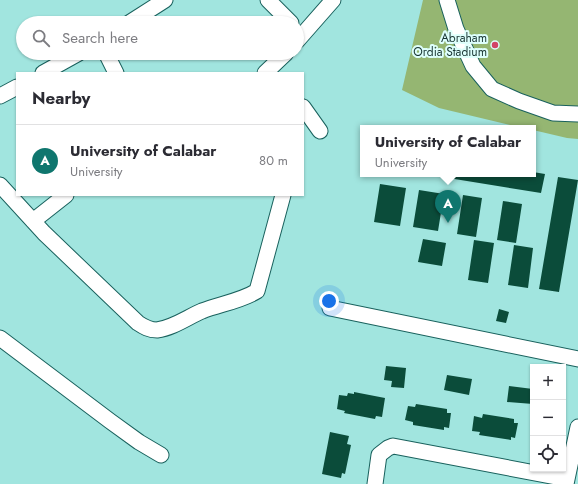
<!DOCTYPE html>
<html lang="en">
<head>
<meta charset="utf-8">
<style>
  body { margin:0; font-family:Jost,sans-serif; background:#f7f7f7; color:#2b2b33 }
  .controls { position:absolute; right:12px; bottom:12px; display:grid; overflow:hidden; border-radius:0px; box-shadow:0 1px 3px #0004 }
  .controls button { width:36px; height:36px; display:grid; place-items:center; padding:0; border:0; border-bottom:1px solid #e1e1e2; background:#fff; color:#2b2b33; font:20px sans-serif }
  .you { position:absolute; left:329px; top:301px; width:14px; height:14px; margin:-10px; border:3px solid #fff; border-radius:50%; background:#1a73e8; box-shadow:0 0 0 6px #1a73e833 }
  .badge { display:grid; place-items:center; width:26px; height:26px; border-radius:50%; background:#0f766e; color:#fff; font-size:13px; font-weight:700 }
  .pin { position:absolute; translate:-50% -33px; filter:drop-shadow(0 1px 2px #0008) }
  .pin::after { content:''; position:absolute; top:21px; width:14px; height:12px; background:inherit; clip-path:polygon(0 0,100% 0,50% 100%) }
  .popup { position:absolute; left:360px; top:125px; width:176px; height:52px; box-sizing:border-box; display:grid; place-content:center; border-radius:0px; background:#fff; filter:drop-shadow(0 1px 3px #0005); font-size:13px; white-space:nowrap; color:#7c7c81 }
  .popup b { font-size:15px; color:#2b2b33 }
  .popup::after { content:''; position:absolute; left:50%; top:100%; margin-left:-8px; border:8px solid transparent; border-top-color:#fff }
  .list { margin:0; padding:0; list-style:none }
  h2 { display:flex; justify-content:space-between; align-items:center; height:52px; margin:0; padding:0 16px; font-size:17px }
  h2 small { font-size:13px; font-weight:400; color:#7c7c81 }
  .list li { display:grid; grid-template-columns:26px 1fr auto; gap:12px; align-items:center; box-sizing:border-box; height:72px; padding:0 16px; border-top:1px solid #e1e1e2 }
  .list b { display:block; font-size:15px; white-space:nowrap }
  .list p { margin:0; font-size:13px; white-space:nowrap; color:#7c7c81 }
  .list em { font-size:13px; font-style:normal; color:#7c7c81 }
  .icon { flex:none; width:22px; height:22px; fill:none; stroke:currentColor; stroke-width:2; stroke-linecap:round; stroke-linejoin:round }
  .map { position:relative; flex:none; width:578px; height:484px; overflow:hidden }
  .search { position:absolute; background:#fff; box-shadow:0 1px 3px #0004; left:16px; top:16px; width:288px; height:44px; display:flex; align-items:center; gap:10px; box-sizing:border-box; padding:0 14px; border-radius:22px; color:#7c7c81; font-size:15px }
  .panel { position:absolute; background:#fff; box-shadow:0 1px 3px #0004; left:16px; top:72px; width:288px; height:124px; border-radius:0px }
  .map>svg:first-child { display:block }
  .green { fill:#95b672 }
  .building { fill:#0b4c3a }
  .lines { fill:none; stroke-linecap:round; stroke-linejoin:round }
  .minor-casing { stroke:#19615d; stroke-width:17 }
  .minor { stroke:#fff; stroke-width:15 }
  .poi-dot { fill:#d24367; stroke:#defffc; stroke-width:1.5 }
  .labels { text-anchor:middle; stroke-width:4; stroke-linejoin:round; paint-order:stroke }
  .poi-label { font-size:12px; fill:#193533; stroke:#defffc; text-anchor:end }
</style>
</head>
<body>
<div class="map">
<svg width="578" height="484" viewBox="0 0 578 484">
  <rect width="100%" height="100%" fill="#a1e5df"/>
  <path class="green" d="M423,0h155v139l-11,-1 -34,-8v-2h-10l-84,-20 -37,-18z"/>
  <path class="building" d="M533,172l12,2 -4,19 -111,-18 103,-1z
    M558,177l20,3 -19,112 -20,-3z
    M380,184l26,4 -6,38 -26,-4z
    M419,190l25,4 -6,37 -25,-4z
    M463,195l19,3 -6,39 -19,-3z
    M503,201l19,3 -6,39 -19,-3z
    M423,239l23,4 -4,23 -24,-4z
    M474,240l20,3 -6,40 -20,-3z
    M514,245l19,3 -5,40 -20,-3z
    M499,309l10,3 -3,11 -10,-2z
    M386,366l20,2 -2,20 -13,-1 1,-6 -8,-1z
    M447,375l25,4 -3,16 -25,-5z
    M509,386l24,3v15l-26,-2z
    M354,392l31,6 -3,19 -6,-1 -1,3 -31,-6 1,-2 -8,-2 2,-14 8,1 1,-3 6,1z
    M416,404l31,5v4h4l-2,15 -5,-1v3l-31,-5v-3l-8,-2 3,-14 7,1z
    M483,414l31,5v4h4l-3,15 -4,-1v3l-32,-5 1,-3 -8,-1 2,-15 8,2z
    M330,432l19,4 -2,8 4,1 -6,29 -3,-1 -1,5 -19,-4z"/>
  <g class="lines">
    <defs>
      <path id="minor" d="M268,0l23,23
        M447,0l9,29 17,37 19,23 27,12 34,12 25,1
        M129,23l36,-23
        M297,41l36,-41
        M106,53l10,20
        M43,73l36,-20
        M265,73l21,-20
        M0,96l17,-9
        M303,107l17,24
        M0,185l44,48 94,90c6,4 11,7 19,7 16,-2 31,-13 45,-19 18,-7 39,-10 55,-20l26,-96
        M33,221l33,-26
        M330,308l248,51
        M0,338l110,83 29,21 22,13
        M375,484l4,-29 9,-7 5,-2 174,33
        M566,484l12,-57"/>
    </defs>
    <use href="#minor" class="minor-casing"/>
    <use href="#minor" class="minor"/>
  </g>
  <circle class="poi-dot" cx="495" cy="45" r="4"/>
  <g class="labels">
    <g class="poi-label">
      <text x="487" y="42">Abraham<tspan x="487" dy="14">Ordia Stadium</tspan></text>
    </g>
  </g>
</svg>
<div class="controls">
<button>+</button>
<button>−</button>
<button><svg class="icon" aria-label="locate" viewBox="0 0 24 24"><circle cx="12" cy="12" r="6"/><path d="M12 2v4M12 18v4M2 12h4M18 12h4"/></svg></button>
</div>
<div class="you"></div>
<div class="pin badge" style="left:448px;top:223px">A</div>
<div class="popup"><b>University of Calabar</b>University</div>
<div class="search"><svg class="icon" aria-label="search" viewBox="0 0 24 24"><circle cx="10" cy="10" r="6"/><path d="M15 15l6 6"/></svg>Search here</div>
<section class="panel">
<h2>Nearby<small></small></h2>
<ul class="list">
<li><span class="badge">A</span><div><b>University of Calabar</b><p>University</p></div><em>80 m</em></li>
</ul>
</section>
</div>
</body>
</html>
